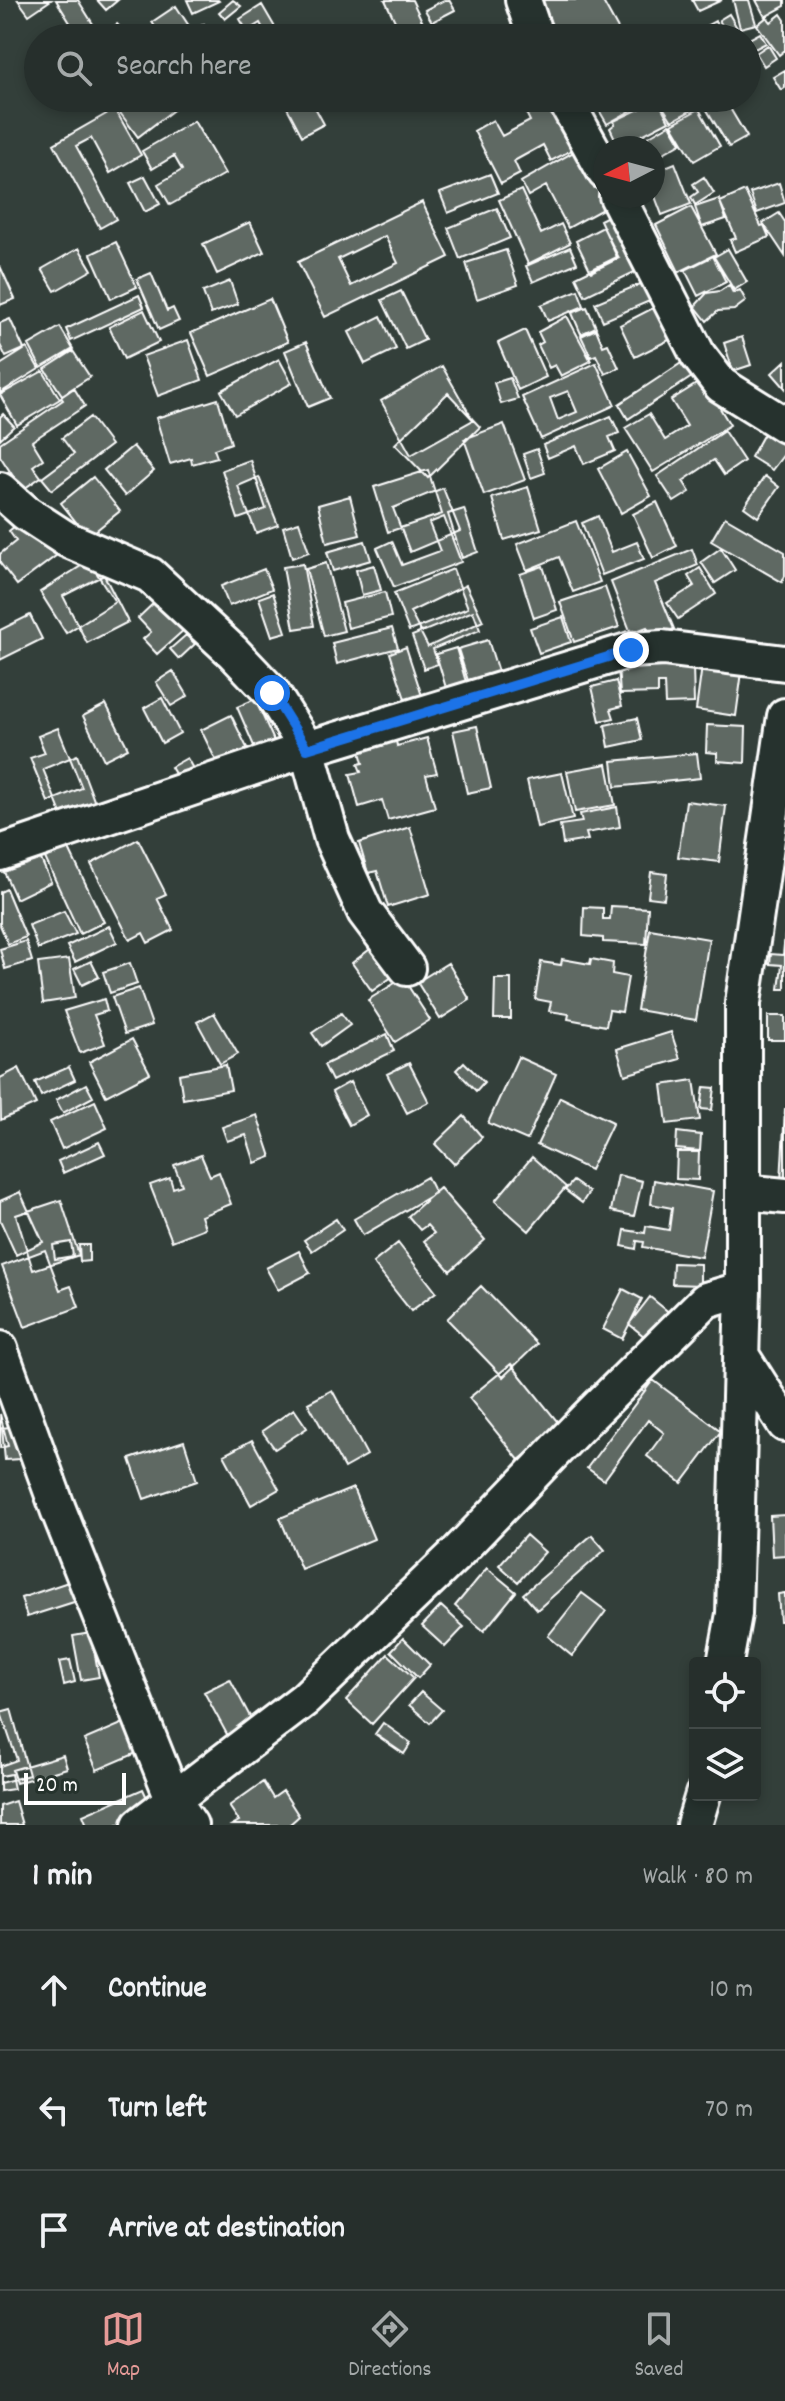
<!DOCTYPE html>
<html lang="en">
<head>
<meta charset="utf-8">
<style>
  body { margin:0; font-family:Dekko,sans-serif; background:#2e3734; color:#f1f3f6 }
  .controls { position:absolute; right:24px; bottom:24px; display:grid; overflow:hidden; border-radius:8px; box-shadow:0 4px 12px #0003 }
  .controls button { width:72px; height:72px; display:grid; place-items:center; padding:0; border:0; border-bottom:2px solid #424a48; background:#262f2c; color:#f1f3f6; font:40px sans-serif }
  .compass { position:absolute; left:593px; top:136px; width:72px; height:72px; border-radius:50%; background:#262f2c; box-shadow:0 4px 12px #0003; rotate:264deg }
  .scale { position:absolute; left:24px; bottom:20px; width:102px; box-sizing:border-box; padding-left:8px; border:4px solid #fff; border-top:0; font-size:22px; line-height:28px; white-space:nowrap; color:#fff; -webkit-text-stroke:6px #26332d; paint-order:stroke }
  .stop { position:absolute; width:24px; height:24px; margin:-18px; border:6px solid #1a73e8; border-radius:50%; background:#fff }
  .stop.end { background:#1a73e8; border-color:#fff; box-shadow:0 2px 8px #0008 }
  .list { margin:0; padding:0; list-style:none }
  h2 { display:flex; justify-content:space-between; align-items:center; height:104px; margin:0; padding:0 32px; font-size:34px }
  h2 small { font-size:26px; font-weight:400; color:#a4a9a9 }
  .list li { display:grid; grid-template-columns:52px 1fr auto; gap:24px; align-items:center; box-sizing:border-box; height:120px; padding:0 32px; border-top:2px solid #424a48 }
  .list b { display:block; font-size:30px; white-space:nowrap }
  .list em { font-size:26px; font-style:normal; color:#a4a9a9 }
  .icon { flex:none; width:44px; height:44px; fill:none; stroke:currentColor; stroke-width:2; stroke-linecap:round; stroke-linejoin:round }
  .map { position:relative; flex:none; width:785px; height:1825px; overflow:hidden }
  .search { position:absolute; background:#262f2c; box-shadow:0 4px 12px #0003; left:24px; right:24px; top:24px; height:88px; display:flex; align-items:center; gap:20px; box-sizing:border-box; padding:0 28px; border-radius:44px; color:#a4a9a9; font-size:30px }
  .sheet { height:464px; background:#262f2c }
  nav { display:flex; justify-content:space-around; align-items:center; box-sizing:border-box; height:112px; border-top:2px solid #424a48; background:#262f2c; font-size:22px; color:#a4a9a9 }
  nav a { display:grid; justify-items:center; gap:4px }
  nav .on { color:#e69b98 }
  .map>svg:first-child { display:block }
  .building { fill:#5f6964; stroke:#fff; stroke-width:2; fill-rule:evenodd }
  .lines { fill:none; stroke-linecap:round; stroke-linejoin:round }
  .minor-casing { stroke:#fff; stroke-width:40 }
  .minor { stroke:#26332d; stroke-width:34 }
  .route { stroke:#1a73e8; stroke-width:10 }
</style>
</head>
<body>
<div class="map">
<svg width="785" height="1825" viewBox="0 0 785 1825">
  <rect width="100%" height="100%" fill="#333f3a"/>
  <filter id="ink" filterUnits="userSpaceOnUse"><feTurbulence type="fractalNoise" baseFrequency=".0125" numOctaves="2"/><feDisplacementMap in="SourceGraphic" scale="16" xChannelSelector="R" yChannelSelector="G"/><feConvolveMatrix kernelMatrix="1 2 1 2 8 2 1 2 1" color-interpolation-filters="sRGB"/></filter>
  <g filter="url(#ink)">
    <path class="building" d="M18,0h33l-22,15z
      M56,0h22l15,24 -16,10z
      M97,0h21l-12,10z
      M187,0h31l1,1 -26,12z
      M233,0l8,6 -16,13 -6,-7z
      M385,0h27l12,25 -22,11z
      M444,0h5l6,10 -23,12 -7,-12z
      M538,0h64l21,38h-64z
      M692,0h30l-24,11z
      M733,0h16l7,24 -16,4z
      M756,0h29v6l-20,11z
      M262,5l14,24 -10,5 -6,-11 -13,8 -7,-12z
      M176,6l15,23 -15,9h-14l-10,-16z
      M729,14l14,24h-14l-10,-18z
      M781,14l4,6v30l-6,5 -22,-30 10,-8 4,5z
      M715,21l10,17h-24l-4,-7z
      M117,24l12,14h-30z
      M204,24l8,14h-31z
      M760,33l6,10 -19,10v-13z
      M768,45l8,13 -12,8 -8,-13z
      M785,70v18l-4,2 -8,-13z
      M125,98h58l2,3 -47,36 -23,-31z
      M282,98h28l14,26 -22,12z
      M544,98h15l24,46 -32,17 -8,-16 -29,16 6,13 -19,10 -27,-53 19,-11 9,16 28,-15 -6,-12z
      M592,98h61l-46,26z
      M666,98h11l3,5 8,-5 6,11 -22,12 -9,-14 7,-4z
      M658,100l11,21 -50,26 -9,-19 5,-4 -1,-3z
      M725,100l22,37 -18,10 -22,-37z
      M115,109l26,46 -31,18 -19,-35 -15,8 40,73 -16,9 -46,-84z
      M699,109l21,37 -26,15 -22,-37z
      M194,121l31,53 -55,31 -12,-21 24,-14 -8,-14 -22,13 -10,-18z
      M670,124l11,19 -28,16v-11h-24z
      M579,149l29,57 -40,22 -22,-42 -18,10 -7,-14z
      M675,163l16,41 -29,11 -9,-24v-19z
      M490,174l8,19 -50,20 -8,-20z
      M145,176l15,28 -15,8 -15,-29z
      M704,177l10,16 -19,12 -4,-8 7,-5 -5,-8z
      M779,183l6,20 -28,10 -7,-20z
      M521,190l20,44 20,-10 9,19 -42,21 -29,-64z
      M745,191l16,35 3,-1 5,12 -34,15 -5,-12 6,-2 -16,-36z
      M719,199l7,20 -24,8 -7,-20z
      M422,202l27,55 -124,60 -27,-55zM385,236l13,27 -47,23 -13,-27z
      M691,207l25,47 -37,18 -23,-47z
      M497,208l13,30 -50,21 -12,-31z
      M779,213l6,9v34l-22,-33z
      M612,214l35,52 -62,30 -9,-19 41,-20 -17,-37z
      M250,222l14,30 -47,22 -14,-30z
      M603,227l16,31 -28,14 -15,-31z
      M116,242l21,45 -26,12 -20,-45z
      M570,247l7,16 -44,19 -7,-16z
      M79,248l13,22 -37,21 -13,-22z
      M728,249l19,33 -13,8 -20,-33z
      M506,250l12,35 -41,14 -11,-36z
      M713,256l13,26 -28,14 -13,-26z
      M0,266l15,33 -15,6z
      M151,273l16,38 6,-3 6,13 -20,9 -22,-51z
      M230,281l8,23 -27,10 -8,-22z
      M645,282l7,18 -49,21 -8,-18z
      M729,285l4,8 7,-3 6,11 -12,9 -16,1 -11,10 -12,-15 12,-13 13,-2z
      M578,290l6,16 -36,15 -7,-16z
      M401,291l24,49 -19,9 -24,-49z
      M139,295l5,12 -73,34 -5,-12z
      M270,299l18,43 -78,34 -19,-43z
      M659,305l16,32 -40,20 -15,-32z
      M587,307l9,20 -15,7 -9,-21z
      M144,310l15,32 -35,17 -15,-32z
      M381,316l15,33 -31,15 -16,-32z
      M567,316l24,45 -30,15 -6,-11 -6,3 -11,-23 5,-3 -5,-10z
      M10,319l14,30 -18,8 -6,-12v-22z
      M60,327l13,22 -32,19 -12,-23z
      M596,329l7,17 5,-2 11,24 -14,6 -9,-19 -5,2 -10,-21z
      M525,330l21,47 -28,13 -20,-47z
      M742,337l9,28 -18,6 -9,-28z
      M188,340l14,40 -44,16 -15,-40z
      M306,342l24,56 -22,9 -23,-56z
      M27,348l12,21 -39,24v-28z
      M73,351l17,26 -28,18 -17,-26z
      M692,356l9,15 -73,48 -9,-15z
      M279,359l13,24 -57,32 -14,-24z
      M785,361v27l-13,-15z
      M596,363l19,42 -74,34 -19,-42zM568,391l9,21 -19,8 -8,-22z
      M442,366l31,54 -62,35 -30,-54z
      M43,371l17,28 -43,26 -17,-30z
      M510,378l8,21 -17,5 -7,-21z
      M703,380l27,45 -77,47 -28,-44 24,-14 16,26 22,-14 -16,-26z
      M74,388l11,18 -53,35 11,18 -10,7 8,11 -19,13 -22,-34v-13l63,-43 -2,-3z
      M448,393l32,34 -52,51 -33,-34z
      M218,399l13,44 -17,6 3,8 -25,7 -1,-6 -21,6 -14,-46z
      M3,414l11,12 -14,13v-22z
      M611,416l8,17 -10,4 6,14 -31,13 -8,-18 -28,12 -5,-13z
      M90,417l21,28 -59,45 -10,-12 32,-24 -12,-16z
      M770,423l15,9v21l-13,17 -21,-13z
      M504,424l21,56 -41,15 -20,-56z
      M724,431l20,30 -20,14 -10,-15 -31,21 7,11 -16,10 -17,-26z
      M133,446l21,25 -29,25 -21,-26z
      M537,449l8,24 -14,5 -8,-24z
      M627,452l24,44 -30,17 -23,-44z
      M250,460l16,49 -28,10 -16,-49z
      M428,470l14,44 -54,18 -14,-45z
      M765,476l14,11 -21,30 -14,-10z
      M93,477l27,34 -32,26 -27,-34z
      M259,477l19,48 -22,8 -18,-47z
      M528,487l13,42 -37,11 -12,-42z
      M443,488l17,43 -50,21 -17,-44z
      M350,496l10,39 -33,8 -9,-38z
      M657,502l20,44 -24,12 -20,-44z
      M464,509l14,43 -16,6 -14,-44z
      M27,516l30,39 -40,30 -17,-22v-9l16,-13 -7,-10z
      M598,516l14,36 25,-10 7,17 -42,16 -20,-52z
      M444,517l17,45 -67,25 -17,-39 15,-7 10,24 38,-14 -11,-28z
      M725,517l60,35v24l-3,6 -71,-41z
      M576,521l24,61 -27,10 -14,-35 -32,13 -10,-26z
      M299,522l10,30 -17,6 -9,-31z
      M365,541l6,19 -38,11 -6,-19z
      M721,548l14,22 -20,13 -14,-21z
      M692,549l6,16 -43,18 19,46 -22,9 -5,-11 -16,6 -20,-51z
      M89,561l26,41 -49,31 -26,-41z
      M326,563l18,68 -20,5 -18,-67z
      M303,564l11,62 -20,3 -11,-62z
      M374,565l7,25 -19,5 -6,-25z
      M543,566l14,44 -23,8 -14,-44z
      M700,568l16,26 -38,25 -11,-16 27,-17 -6,-10z
      M264,569l8,20 -43,17 -8,-20z
      M453,569l15,39 -59,23 -15,-38z
      M104,575l24,47 -41,21 -24,-47z
      M466,585l17,36 -55,26 -18,-35z
      M605,587l14,40 -45,15 -14,-40z
      M385,592l6,25 -43,11 -6,-25z
      M273,593l13,39 -14,4 -13,-38z
      M158,599l27,30 -28,25 -14,-15 8,-7 -13,-14z
      M473,611l7,19 -47,19 5,15 -14,5 -12,-33z
      M30,615l12,24 -42,21v-30z
      M563,617l8,25 -32,11 -9,-25z
      M392,628l6,20 -61,16 -5,-21z
      M186,635l9,9 -16,15 -9,-10z
      M488,640l11,35 -30,9 -11,-35z
      M406,647l17,52 -16,6 -17,-52z
      M456,648l10,34 -20,6 -10,-34z
      M693,665l1,38 -29,1 -1,-21h-6v10l-38,1 -2,-27z
      M702,666l40,6 -6,44 -40,-6z
      M173,671l15,25 -17,10 -15,-24z
      M616,681l6,25 -11,3 3,9 -14,3 -8,-34z
      M162,698l18,35 -18,10 -18,-35z
      M255,699l21,46 -19,8 -20,-46z
      M106,704l22,44 -24,12 -21,-44z
      M231,715l21,43 -30,15 -21,-43z
      M637,718l5,22 -33,7 -4,-22z
      M707,725l39,2 -1,36 -28,-2v-8l-11,-1z
      M477,726l14,62 -24,5 -14,-62z
      M58,728l24,60 -34,14 -18,-44 15,-5 -7,-17z
      M427,738l10,35 -11,2 9,32 -47,13 -6,-20 -23,7 -9,-33 11,-2 -3,-8 5,-1 -3,-11 36,-11 1,5z
      M697,753l3,25 -85,9 -3,-26z
      M77,755l18,48 -33,13 -19,-47z
      M187,758l10,18 -16,8 -10,-17z
      M607,764l8,41 -40,7 -8,-41z
      M562,773l11,46 -36,8 -10,-47z
      M686,801l40,5 -7,56 -41,-5z
      M617,807l3,20 -34,6 2,7 -25,4 -3,-19 22,-3 -2,-8z
      M410,827l20,67 -42,13 -11,-36 -9,2 -9,-30z
      M138,839l28,55 -9,4 16,32 -25,13 -5,-10 -13,7 -39,-76z
      M68,847l36,75 -24,12 -35,-76z
      M39,855l12,27 -35,17 -12,-27z
      M651,872l16,2 -3,25 -16,-2z
      M6,889l20,48 -18,7 -8,-19v-33z
      M611,906l37,2 -2,36 -43,-2v-4l-20,-2 1,-29 19,1v11h7z
      M64,911l12,23 -38,15 -9,-24z
      M109,926l8,16 -42,20 -8,-16z
      M650,929l59,10 -13,81 -59,-10z
      M785,933v56h-6l3,-24 -12,-1 1,-10 12,1z
      M26,941l6,20 -27,8 -5,-20z
      M378,943l21,29 -27,19 -20,-28z
      M69,959l6,39 -32,5 -5,-40z
      M562,959l28,5 1,-5 22,4 -1,11 16,3 -6,35 -13,-2 -3,16 -38,-7 1,-5 -20,-3 2,-9 -16,-3 6,-37 20,3z
      M91,961l8,16 -17,8 -8,-16z
      M130,963l7,21 -27,9 -7,-21z
      M448,963l22,37 -30,19 -23,-37z
      M403,978l27,42 -35,22 -27,-42z
      M495,979h16v40h-17z
      M139,988l13,37 -27,9 -13,-37z
      M104,999l3,12 -13,4 11,29 -25,9 -16,-42z
      M214,1013l24,41 -18,10 -23,-42z
      M341,1013l9,12 -29,21 -9,-13z
      M768,1016h17v24h-17z
      M671,1032l9,27 -55,16 -8,-26z
      M387,1034l7,17 -62,30 -8,-16z
      M132,1039l18,34 -44,23 -17,-34z
      M518,1057l38,17 -29,66 -39,-17z
      M464,1062l20,20 -8,9 -20,-21z
      M409,1063l20,39 -22,11 -20,-39z
      M226,1065l5,25 -48,9 -4,-25z
      M69,1067l6,13 -34,16 -6,-14z
      M19,1068l17,36 -35,16 -1,-42z
      M694,1080l6,40 -33,4 -5,-39z
      M350,1082l17,33 -18,10 -17,-33z
      M86,1084l7,13 -30,16 -7,-13z
      M704,1087l11,1 -3,22 -11,-1z
      M560,1097l53,25 -23,48 -53,-25z
      M95,1101l12,27 -45,21 -12,-27z
      M785,1108v74h-4z
      M257,1115l14,42 -16,6 -9,-28 -19,6 -5,-14z
      M464,1116l18,21 -28,27 -19,-20z
      M677,1132l24,3 -1,16 -24,-2z
      M99,1142l6,12 -42,19 -5,-12z
      M677,1152h22l-1,28 -22,-1z
      M201,1155l9,21 9,-4 12,32 -30,12 4,12 -33,13 -22,-56 20,-7 3,10 9,-3 -8,-20z
      M532,1157l34,30 -37,44 -34,-30z
      M618,1175l24,6 -8,35 -23,-5z
      M427,1177l8,16 -72,42 -9,-16z
      M654,1180l59,11 -12,66 -58,-10 1,-5 -7,-1 -1,8 -14,-3 3,-16 20,3 1,-7 23,4 3,-22 -21,-4z
      M573,1181l16,11 -7,11 -17,-13z
      M440,1188l45,52 -35,31 -26,-30 10,-8 -7,-8 -7,5 -12,-14z
      M20,1192l23,50 -27,13 -16,-35v-19z
      M61,1200l18,55 -46,15 -17,-55z
      M336,1219l7,11 -31,21 -8,-11z
      M71,1242l2,14 -18,3 -2,-14z
      M398,1243l38,49 -25,19 -38,-48z
      M79,1245h10v16l-9,1z
      M45,1250l15,40 11,-4 8,21 -54,20 -23,-61z
      M299,1251l11,22 -32,17 -12,-22z
      M673,1263l27,1v21l-28,-1z
      M481,1286l56,58 -34,33 -56,-58z
      M623,1289l19,10 -20,40 -19,-10z
      M650,1297l21,17 -21,27 -21,-17z
      M511,1364l50,62 -42,34 -50,-62z
      M653,1380l68,51 -39,52 -35,-27 17,-23 -16,-13 -44,60 -17,-12z
      M332,1390l35,65 -23,13 -36,-65z
      M294,1409l13,19 -32,21 -13,-18z
      M0,1414l8,32 -8,2z
      M16,1426l4,33 -15,1 -3,-32z
      M252,1440l27,49 -28,16 -27,-50z
      M184,1441l13,40 -53,18 -14,-40z
      M353,1488l21,51 -73,30 -21,-51z
      M785,1515v40l-13,1 -2,-40z
      M526,1535l19,17 -27,30 -19,-17z
      M592,1535l13,15 -68,60 -14,-16z
      M487,1568l29,24 -32,39 -29,-25z
      M71,1581l6,20 -50,16 -6,-19z
      M582,1593l24,18 -34,45 -24,-20z
      M785,1593v28h-5l-2,-27z
      M441,1606l23,21 -19,20 -23,-21z
      M91,1633l8,44 -18,3 -8,-44z
      M403,1638l27,27 -12,13 -27,-27z
      M388,1654l26,24 -42,46 -26,-24z
      M70,1660l5,22 -11,3 -5,-23z
      M230,1679l25,47 -25,14 -26,-48z
      M421,1692l21,18 -12,13 -21,-18z
      M11,1709l18,66 -29,8v-71z
      M0,1710l17,50 -17,6z
      M126,1722l13,30 -42,18 -13,-30z
      M383,1723l28,20 -7,11 -29,-20z
      M63,1755l4,13 -51,15 -4,-13z
      M11,1774l3,15 -14,2v-15z
      M263,1782l10,16 10,-7 16,25 -10,9h-57l7,-4 -10,-15z
      M143,1789l10,22 -31,14h-35l-4,-10z
      M15,1801l7,24h-22v-19z"/>
    <g class="lines">
      <defs>
        <path id="minor" d="M523,0l13,38
          M564,98l41,74
          M617,196l81,159 23,30 64,40
          M0,490l26,23 40,26 84,36 83,77 39,41 35,56 25,90 33,73 42,56
          M0,853l307,-104 324,-99 32,-2 122,15
          M744,1192l41,4
          M0,1349l58,160 116,292 16,24
          M741,1355l44,69
          M725,1663l9,-49 9,-325v-286l42,-287
          M140,1825l165,-126 151,-145 129,-134 121,-120 37,-11
          M694,1825l9,-30"/>
      </defs>
      <use href="#minor" class="minor-casing"/>
      <use href="#minor" class="minor"/>
    </g>
  </g>
  <g class="lines" filter="url(#ink)">
    <path class="route" d="M272,693l35,56 324,-99"/>
  </g>
</svg>
<div class="controls">
<button><svg class="icon" aria-label="locate" viewBox="0 0 24 24"><circle cx="12" cy="12" r="6"/><path d="M12 2v4M12 18v4M2 12h4M18 12h4"/></svg></button>
<button><svg class="icon" aria-label="layers" viewBox="0 0 24 24"><path d="M12 4l9 5-9 5-9-5zM3 14l9 5 9-5"/></svg></button>
</div>
<svg class="compass" viewBox="-18 -18 36 36"><path d="M0-13l5 13h-10z" fill="#e53935"/><path d="M0 13l5-13h-10z" fill="#a4a9a9"/></svg>
<div class="scale">20 m</div>
<div class="stop" style="left:272px;top:693px"></div>
<div class="stop end" style="left:631px;top:650px"></div>
<div class="search"><svg class="icon" aria-label="search" viewBox="0 0 24 24"><circle cx="10" cy="10" r="6"/><path d="M15 15l6 6"/></svg>Search here</div>
</div>
<section class="sheet">
<h2>1 min<small>Walk · 80 m</small></h2>
<ul class="list">
<li><svg class="icon" aria-label="ahead" viewBox="0 0 24 24"><path d="M12 20V5M6 11l6-6 6 6"/></svg><div><b>Continue</b></div><em>10 m</em></li>
<li><svg class="icon" aria-label="left" viewBox="0 0 24 24"><path d="M17 20v-9H6M10 6l-5 5 5 5"/></svg><div><b>Turn left</b></div><em>70 m</em></li>
<li><svg class="icon" aria-label="arrive" viewBox="0 0 24 24"><path d="M6 21V4h12l-3 4 3 4H6"/></svg><div><b>Arrive at destination</b></div></li>
</ul>
</section>
<nav>
<a class="on"><svg class="icon" aria-label="map" viewBox="0 0 24 24"><path d="M3 6l6-2 6 2 6-2v14l-6 2-6-2-6 2zM9 4v14M15 6v14"/></svg>Map</a>
<a><svg class="icon" aria-label="directions" viewBox="0 0 24 24"><path d="M12 3l9 9-9 9-9-9zM9 14v-3h6M13 9l2 2-2 2"/></svg>Directions</a>
<a><svg class="icon" aria-label="saved" viewBox="0 0 24 24"><path d="M7 4h10v16l-5-4-5 4z"/></svg>Saved</a>
</nav>
</body>
</html>
